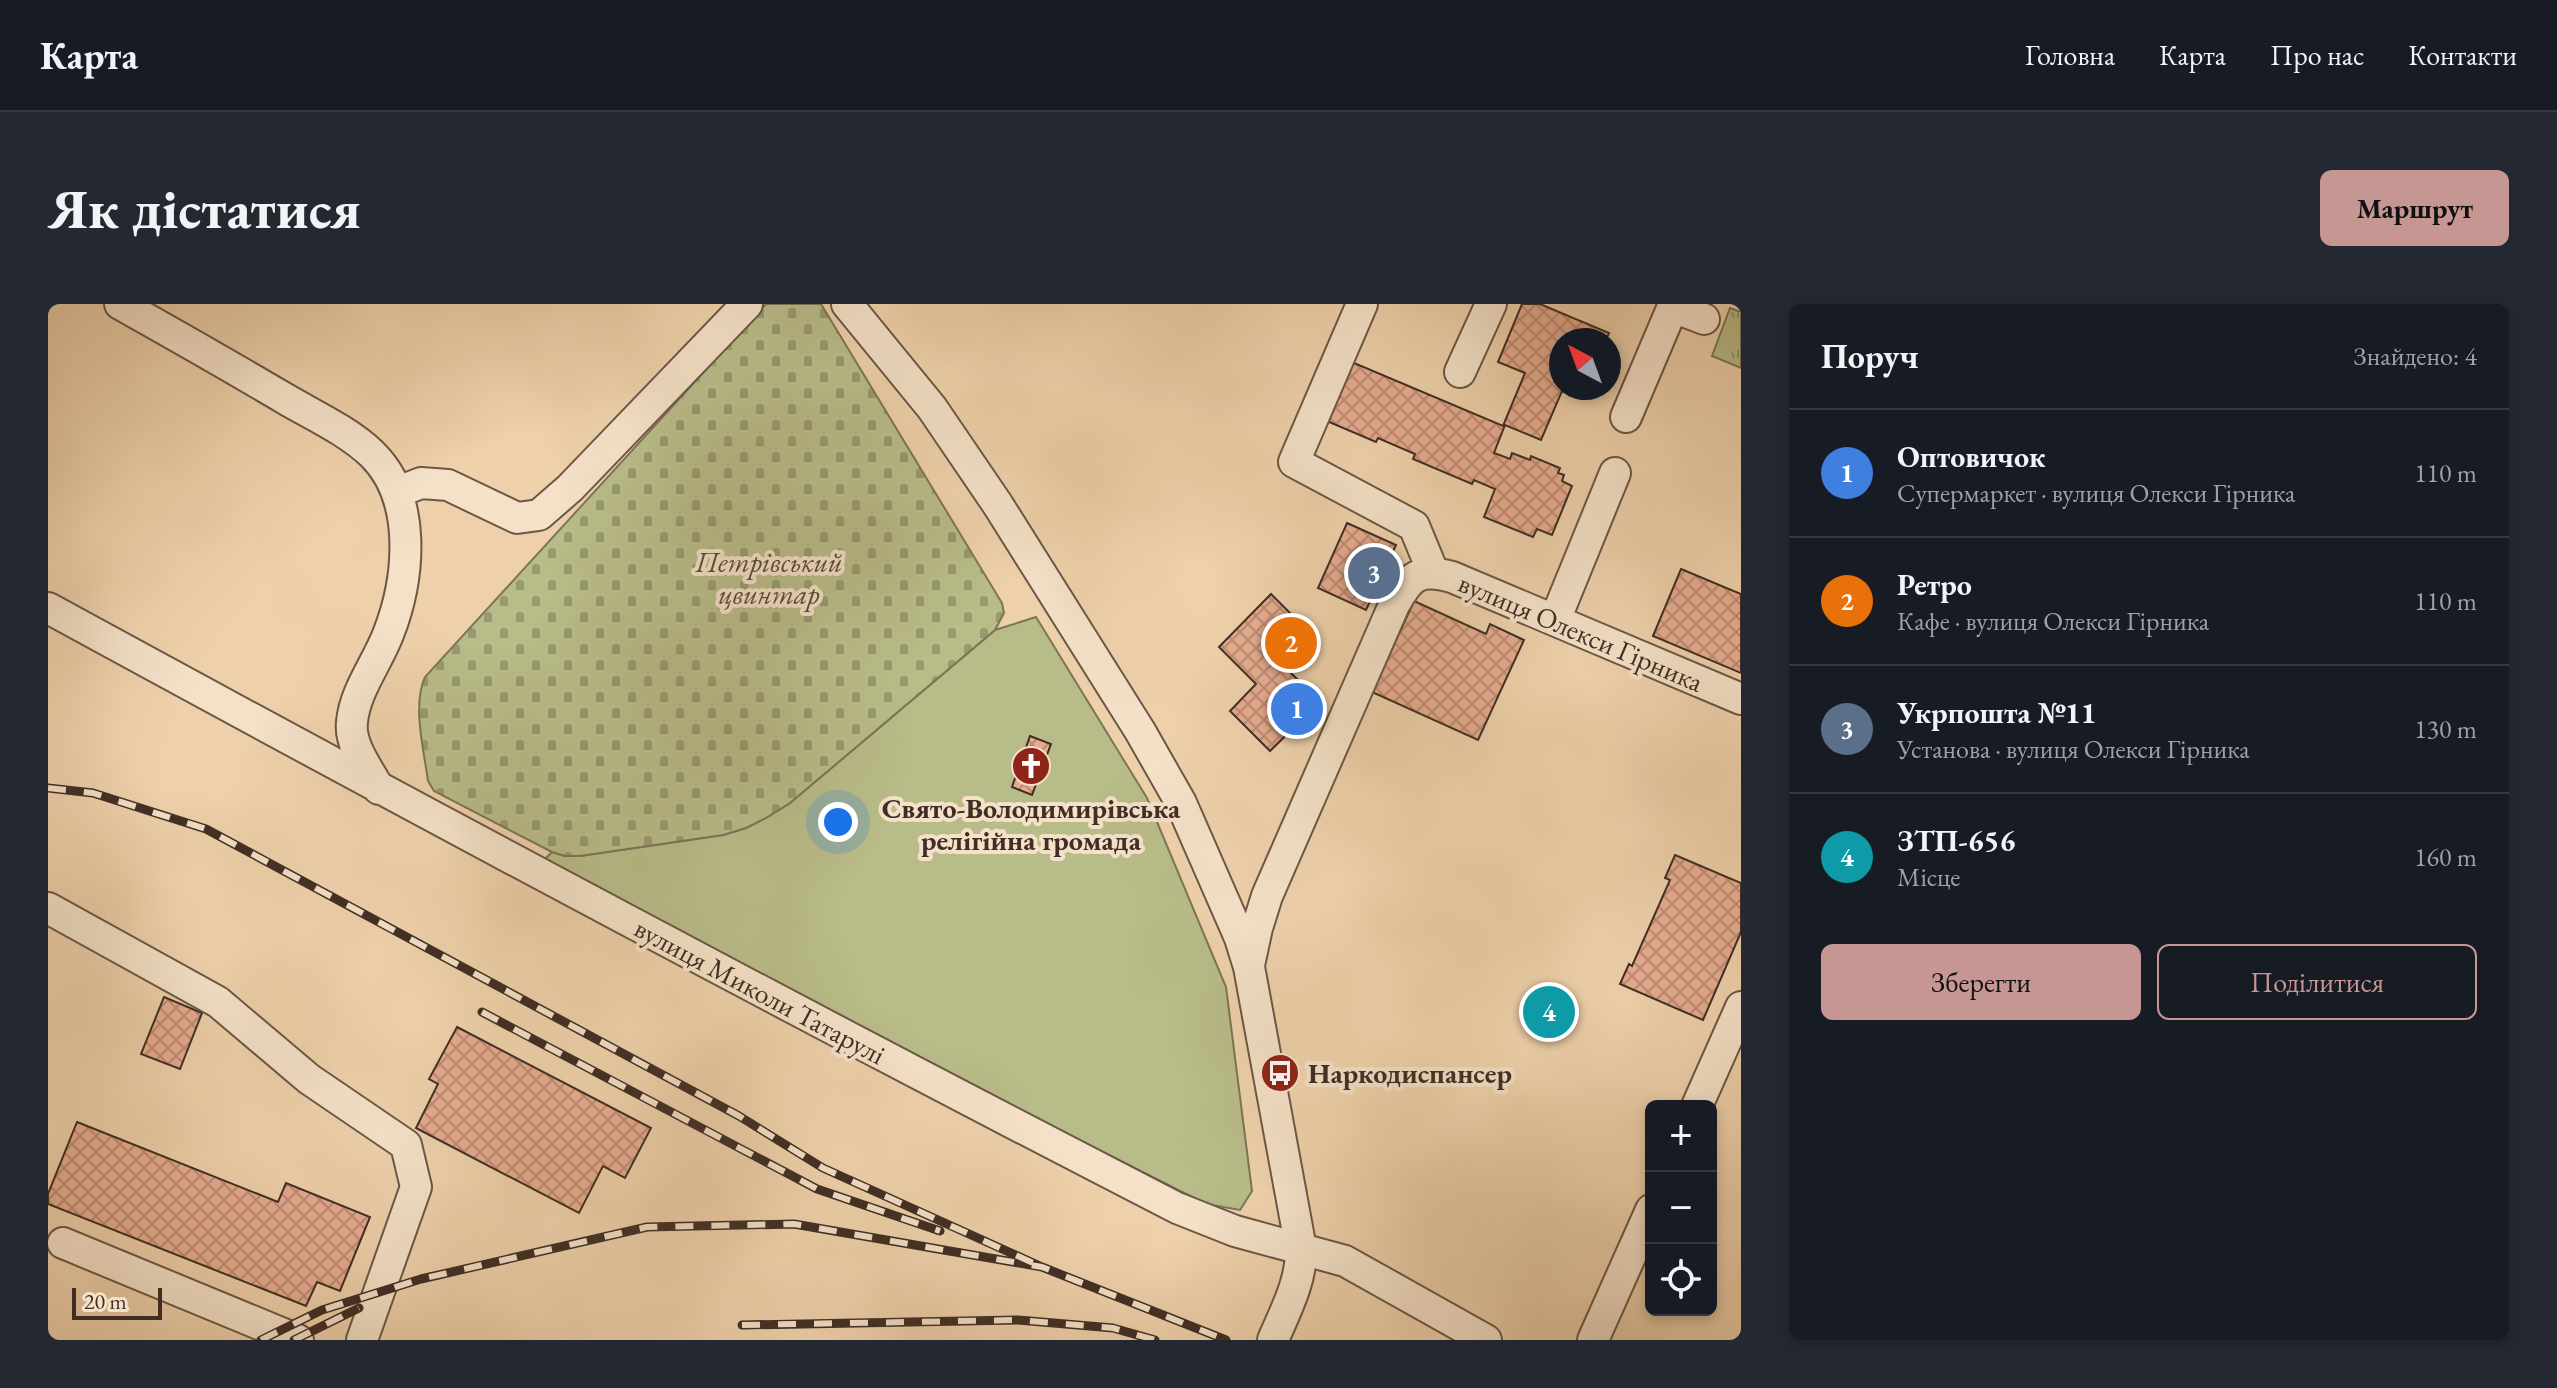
<!DOCTYPE html>
<html lang="uk">
<head>
<meta charset="utf-8">
<style>
  body { margin:0; font-family:"EB Garamond",serif; background:#242831; color:#f1f3f6 }
  .controls { position:absolute; right:24px; bottom:24px; display:grid; overflow:hidden; border-radius:12px; box-shadow:0 4px 12px #0003 }
  .controls button { width:72px; height:72px; display:grid; place-items:center; padding:0; border:0; border-bottom:2px solid #363941; background:#171b24; color:#f1f3f6; font:40px sans-serif }
  .compass { position:absolute; left:1501px; top:24px; width:72px; height:72px; border-radius:50%; background:#171b24; box-shadow:0 4px 12px #0003; rotate:319deg }
  .scale { position:absolute; left:24px; bottom:20px; width:90px; box-sizing:border-box; padding-left:8px; border:4px solid #402e25; border-top:0; font-size:22px; line-height:28px; white-space:nowrap; color:#402e25; -webkit-text-stroke:6px #f4e1c8; paint-order:stroke }
  .you { position:absolute; left:790px; top:518px; width:28px; height:28px; margin:-20px; border:6px solid #fff; border-radius:50%; background:#1a73e8; box-shadow:0 0 0 12px #1a73e833 }
  .badge { display:grid; place-items:center; width:52px; height:52px; border-radius:50%; background:#c59692; color:#fff; font-size:26px; font-weight:700 }
  .pin { position:absolute; translate:-50% -50%; border:4px solid #fff; box-shadow:0 2px 8px #0006 }
  .list { margin:0; padding:0; list-style:none }
  h2 { display:flex; justify-content:space-between; align-items:center; height:104px; margin:0; padding:0 32px; font-size:34px }
  h2 small { font-size:26px; font-weight:400; color:#9ea1a6 }
  .list li { display:grid; grid-template-columns:52px 1fr auto; gap:24px; align-items:center; box-sizing:border-box; height:128px; padding:0 32px; border-top:2px solid #363941 }
  .list b { display:block; font-size:30px; white-space:nowrap }
  .list p { margin:0; font-size:26px; white-space:nowrap; color:#9ea1a6 }
  .list em { font-size:26px; font-style:normal; color:#9ea1a6 }
  .actions { display:flex; gap:16px; padding:24px 32px }
  .actions a { flex:1; padding:18px 0; border:2px solid #c59692; border-radius:12px; text-align:center; font-size:28px; color:#c59692 }
  .actions .main { background:#c59692; color:#111 }
  .icon { flex:none; width:44px; height:44px; fill:none; stroke:currentColor; stroke-width:2; stroke-linecap:round; stroke-linejoin:round }
  .map { position:relative; flex:none; width:1693px; height:1036px; overflow:hidden; border-radius:12px }
  header { display:flex; align-items:center; gap:48px; box-sizing:border-box; height:112px; padding:0 40px; background:#171b24; border-bottom:2px solid #363941 }
  header strong { font-size:38px }
  nav { display:flex; gap:44px; margin-inline-start:auto; font-size:28px }
  .intro { display:flex; align-items:center; justify-content:space-between; box-sizing:border-box; height:192px; padding:0 48px }
  h1 { margin:0; font-size:56px }
  .button { padding:20px 36px; border-radius:12px; background:#c59692; color:#111; font-size:28px; font-weight:700 }
  main { display:flex; gap:48px; padding:0 48px }
  aside { flex:1; background:#171b24; border-radius:12px; box-shadow:0 4px 12px #0003 }
  .map>svg:first-child { display:block }
  .green { fill:#b8bc89; stroke:#7c7557; stroke-width:2 }
  .cemetery { fill:url(#cemetery-stones); stroke:#7c7557; stroke-width:2 }
  .park { fill:url(#park-tufts); stroke:#7c7557; stroke-width:2 }
  .building { fill:url(#building-cross-hatch); stroke:#402e25; stroke-width:2 }
  .lines { fill:none; stroke-linecap:round; stroke-linejoin:round }
  .minor-casing { stroke:#6c5746; stroke-width:34 }
  .minor { stroke:#f4e1c8; stroke-width:30 }
  .rail-casing { stroke:#402e25; stroke-width:9 }
  .rail { stroke:#f4e1c8; stroke-width:6; stroke-dasharray:18; stroke-linecap:butt }
  .labels { text-anchor:middle; stroke-width:8; stroke-linejoin:round; paint-order:stroke }
  .park-label { font-size:28px; font-style:italic; fill:#584a39; stroke:#f4e1c8 }
  .street-label { font-size:28px; fill:#402e25; stroke:#f4e1c8 }
  .poi-label { font-size:28px; font-weight:bold; fill:#402e25; stroke:#f4e1c8 }
</style>
</head>
<body>
<header>
<strong>Карта</strong>
<nav><a>Головна</a><a>Карта</a><a>Про нас</a><a>Контакти</a></nav>
</header>
<div class="intro"><h1>Як дістатися</h1><a class="button">Маршрут</a></div>
<main>
<div class="map">
<svg width="1693" height="1036" viewBox="0 0 1693 1036">
  <defs>
    <pattern id="cemetery-stones" width="16" height="16" patternUnits="userSpaceOnUse" patternTransform="scale(2)"><rect width="16" height="16" fill="#b8bc89"/><path d="M2 7V4a2 2 0 0 1 4 0v3zM10 15v-3a2 2 0 0 1 4 0v3z" fill="#979970"/></pattern>
    <pattern id="park-tufts" width="24" height="20" patternUnits="userSpaceOnUse" patternTransform="scale(2)"><rect width="24" height="20" fill="#b8bc89"/><path d="M3 7l-1-3M5 7V3M7 7l1-3M15 17l-1-3M17 17v-4M19 17l1-3" fill="none" stroke="#979970"/></pattern>
    <pattern id="building-cross-hatch" width="8" height="8" patternUnits="userSpaceOnUse" patternTransform="scale(2)"><rect width="8" height="8" fill="#e6ac8f"/><path d="M0 0l8 8M0 8l8-8" fill="none" stroke="#bc8c75"/></pattern>
  </defs>
  <rect width="100%" height="100%" fill="#eed1ab"/>
  <filter id="stains"><feTurbulence type="fractalNoise" baseFrequency=".0025" numOctaves="4"/><feColorMatrix values="0 0 0 0 .2 0 0 0 0 .09 0 0 0 0 .02 0 0 0 .5 -.17"/></filter>
  <radialGradient id="worn" r=".72"><stop offset=".6" stop-color="#630" stop-opacity="0"/><stop offset="1" stop-color="#630" stop-opacity=".3"/></radialGradient>
  <path class="green" d="M988,313l111,181 79,189 26,204 -12,19 -34,-6 -662,-333 -1,-10 9,-9 13,4h15l143,-21 23,-7 20,-10 24,-15 205,-173z"/>
  <path class="cemetery" d="M718,0h55l181,299 2,10 -9,17 -205,173 -24,15 -20,10 -23,7 -143,21h-15l-13,-4 -118,-61 -6,-10c-4,-30 -16,-76 -3,-104z"/>
  <path class="park" d="M1682,4l11,4v56l-29,-12z"/>
  <path class="building" d="M1474,0h18l69,29 -3,7h-45v48h25l-5,11 -19,-8 -21,49 -36,-15 -11,28 16,6 2,-6 18,7 1,-4 29,12 -2,5 6,2 -2,6 10,5 -20,49 -15,-6 -4,8 -49,-20 11,-28 -21,-9 -2,4 -59,-25 2,-5 -37,-16 -2,4 -61,-26 25,-59 163,69 22,-53 -27,-11z
    M1299,219l49,22 -30,65 -48,-22z
    M1633,265l60,25v79l-88,-37z
    M1223,290l40,40 -30,29 39,39 -50,49 -40,-40 26,-27 -37,-37z
    M1366,297l72,33 4,-10 34,16 -46,100 -106,-48z
    M982,432l21,8 -19,51 -20,-8z
    M1627,551l66,28v49l-38,88 -83,-36 9,-20 3,2 38,-86 -5,-2z
    M1487,686l40,21 -12,22 -40,-20z
    M116,693l38,16 -22,56 -39,-15z
    M409,723l194,101 -26,50 -22,-12 -24,47 -163,-85 22,-44 -9,-5z
    M29,818l201,80 8,-19 84,34 -30,74 -23,-9 -11,24 -258,-102v-10z"/>
  <g class="lines">
    <defs>
      <path id="minor" d="M72,0c57,32 113,64 169,97 28,16 60,31 83,53 45,44 38,123 17,178 -11,30 -34,58 -37,90 -3,23 17,48 27,67
        M799,0l85,104 66,97 142,226 41,72 59,135 9,29 52,282c1,31 -16,63 -28,91
        M1314,0l-68,158 120,64 19,46
        M1625,3l31,12
        M1412,68l31,-68
        M1578,113l48,-113
        M350,188l23,-9 27,2 69,33 22,-3 31,-27 177,-184
        M0,304c374,204 750,405 1129,600l58,23 110,30 141,79
        M1507,316l60,-147
        M0,604l170,94 91,77 97,66 10,42 -54,153
        M1201,661l8,-37 10,-32 127,-291c16,-29 24,-37 58,-28l289,122
        M1649,802l44,-99
        M15,939l235,97
        M1545,1036l58,-130"/>
    </defs>
    <use href="#minor" class="minor-casing"/>
    <use href="#minor" class="minor"/>
    <defs>
      <path id="rail" d="M0,484l45,5 113,36 533,287 84,52 219,99
        M434,708l335,177 123,42
        M694,1021l276,-5 95,8 42,12
        M213,1036l61,-30 99,-31 226,-52 147,-3 248,43 184,73
        M246,1036l65,-32"/>
    </defs>
    <use href="#rail" class="rail-casing"/>
    <use href="#rail" class="rail"/>
  </g>
  <defs>
    <symbol id="church-disc" viewBox="-11 -11 22 22"><circle r="9.5" fill="#8f2418" stroke="#f4e1c8"/><path d="M-1.2-6h2.4v3.5h3.3v2.4h-3.3V6h-2.4V-.1h-3.3v-2.4h3.3Z" fill="#fff"/></symbol>
    <symbol id="bus-disc" viewBox="-11 -11 22 22"><circle r="9.5" fill="#8f2418" stroke="#f4e1c8"/><path d="M-5-6H5V4H4V6H2V4H-2V6H-4V4H-5ZM-3.5-4V0h7V-4ZM-3.5 1.2v1.5H-2V1.2ZM2 1.2v1.5H3.5V1.2Z" fill="#fff"/></symbol>
  </defs>
  <g fill-rule="evenodd">
    <use href="#church-disc" x="961" y="440" width="44" height="44"/>
    <use href="#bus-disc" x="1210" y="747" width="44" height="44"/>
  </g>
  <g class="labels">
    <g class="park-label">
      <text x="721" y="268">Петрівський<tspan x="721" dy="32">цвинтар</tspan></text>
    </g>
    <g class="street-label">
      <text transform="translate(1533 328) rotate(23)" y="10">вулиця Олекси Гірника</text>
      <text transform="translate(712 687) rotate(28)" y="10">вулиця Миколи Татарулі</text>
    </g>
    <g class="poi-label">
      <text x="983" y="514">Свято-Володимирівська<tspan x="983" dy="32">релігійна громада</tspan></text>
      <text x="1260" y="779" text-anchor="start">Наркодиспансер</text>
    </g>
  </g>
  <rect width="100%" height="100%" filter="url(#stains)"/>
  <rect width="100%" height="100%" fill="url(#worn)"/>
</svg>
<div class="controls">
<button>+</button>
<button>−</button>
<button><svg class="icon" aria-label="locate" viewBox="0 0 24 24"><circle cx="12" cy="12" r="6"/><path d="M12 2v4M12 18v4M2 12h4M18 12h4"/></svg></button>
</div>
<svg class="compass" viewBox="-18 -18 36 36"><path d="M0-13l5 13h-10z" fill="#e53935"/><path d="M0 13l5-13h-10z" fill="#9ea1a6"/></svg>
<div class="scale">20 m</div>
<div class="you"></div>
<div class="pin badge" style="left:1249px;top:405px;background:#3f7fe0">1</div>
<div class="pin badge" style="left:1243px;top:339px;background:#e8710a">2</div>
<div class="pin badge" style="left:1326px;top:269px;background:#5c6f8a">3</div>
<div class="pin badge" style="left:1501px;top:708px;background:#0f9aa8">4</div>
</div>
<aside>
<h2>Поруч<small>Знайдено: 4</small></h2>
<ul class="list">
<li><span class="badge" style="background:#3f7fe0">1</span><div><b>Оптовичок</b><p>Супермаркет · вулиця Олекси Гірника</p></div><em>110 m</em></li>
<li><span class="badge" style="background:#e8710a">2</span><div><b>Ретро</b><p>Кафе · вулиця Олекси Гірника</p></div><em>110 m</em></li>
<li><span class="badge" style="background:#5c6f8a">3</span><div><b>Укрпошта №11</b><p>Установа · вулиця Олекси Гірника</p></div><em>130 m</em></li>
<li><span class="badge" style="background:#0f9aa8">4</span><div><b>ЗТП-656</b><p>Місце</p></div><em>160 m</em></li>
</ul>
<div class="actions"><a class="main">Зберегти</a><a>Поділитися</a></div>
</aside>
</main>
</body>
</html>
